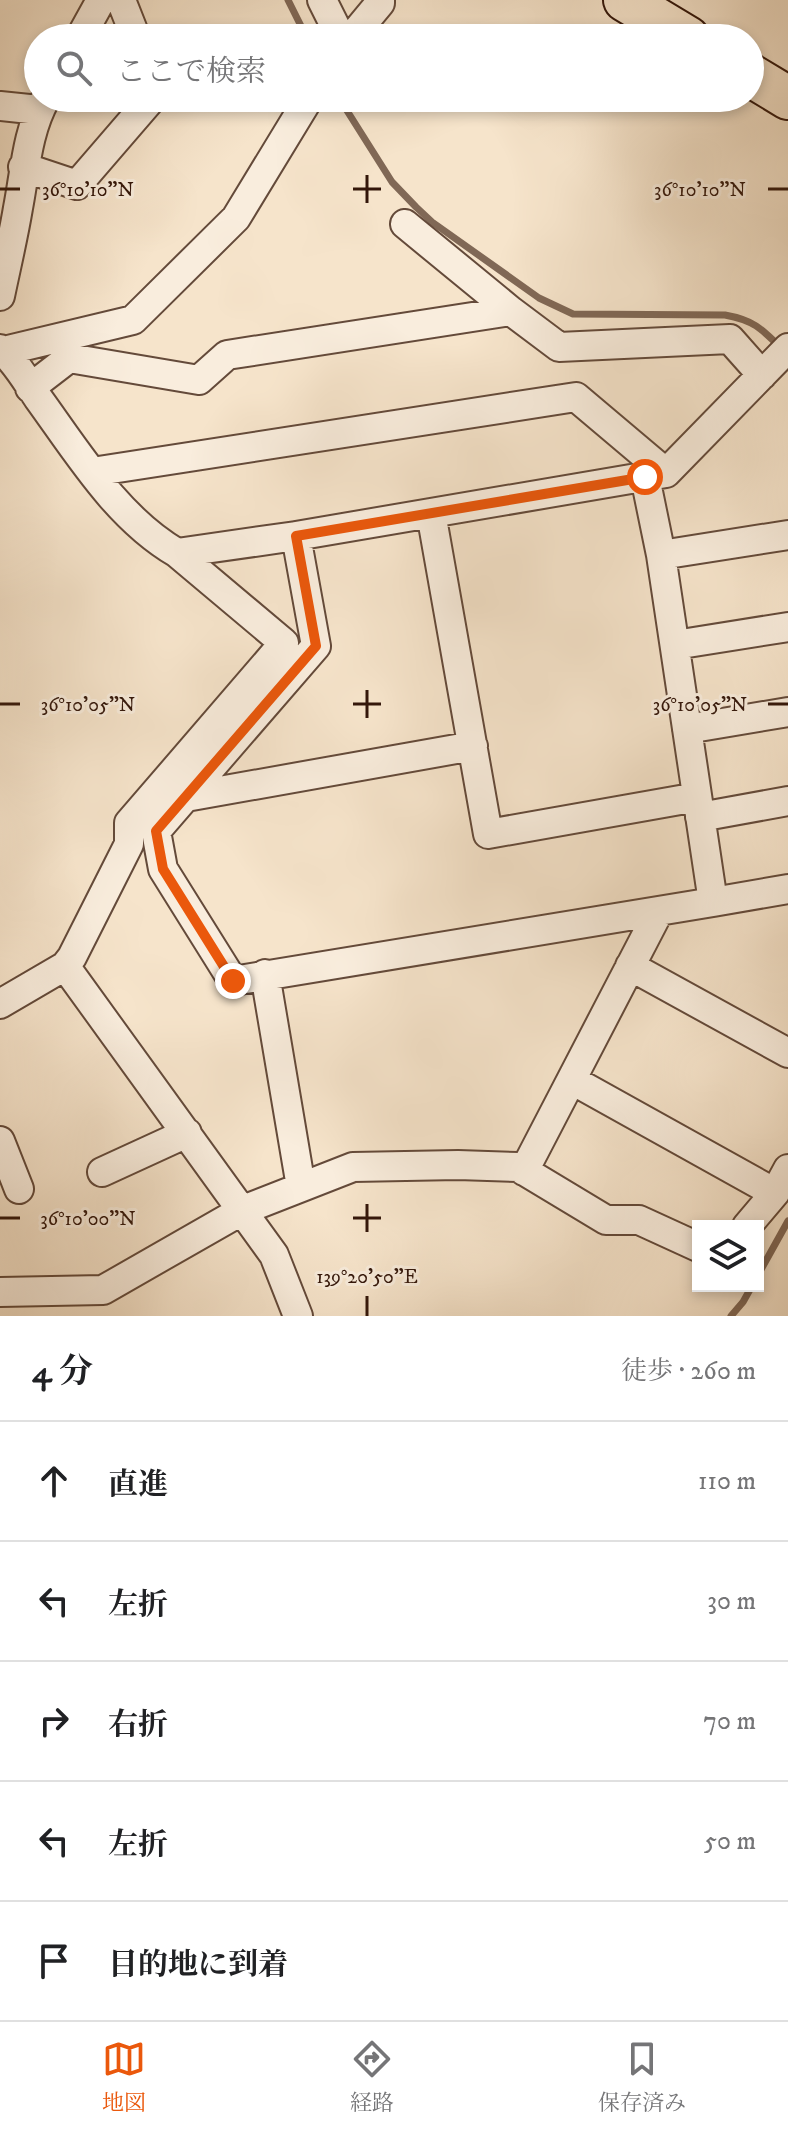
<!DOCTYPE html>
<html lang="ja">
<head>
<meta charset="utf-8">
<style>
  body { margin:0; font-family:"IM FELL DW Pica","Noto Serif JP",serif; background:#f6f6f6; color:#202124 }
  .controls { position:absolute; right:24px; bottom:24px; display:grid; overflow:hidden; border-radius:0px; box-shadow:0 4px 12px #0003 }
  .controls button { width:72px; height:72px; display:grid; place-items:center; padding:0; border:0; border-bottom:2px solid #e0e0e0; background:#fff; color:#202124; font:40px sans-serif }
  .stop { position:absolute; width:24px; height:24px; margin:-18px; border:6px solid #ea580c; border-radius:50%; background:#fff }
  .stop.end { background:#ea580c; border-color:#fff; box-shadow:0 2px 8px #0008 }
  .list { margin:0; padding:0; list-style:none }
  h2 { display:flex; justify-content:space-between; align-items:center; height:104px; margin:0; padding:0 32px; font-size:34px }
  h2 small { font-size:26px; font-weight:400; color:#757577 }
  .list li { display:grid; grid-template-columns:52px 1fr auto; gap:24px; align-items:center; box-sizing:border-box; height:120px; padding:0 32px; border-top:2px solid #e0e0e0 }
  .list b { display:block; font-size:30px; white-space:nowrap }
  .list em { font-size:26px; font-style:normal; color:#757577 }
  .icon { flex:none; width:44px; height:44px; fill:none; stroke:currentColor; stroke-width:2; stroke-linecap:round; stroke-linejoin:round }
  .map { position:relative; flex:none; width:788px; height:1316px; overflow:hidden }
  .search { position:absolute; background:#fff; box-shadow:0 4px 12px #0003; left:24px; right:24px; top:24px; height:88px; display:flex; align-items:center; gap:20px; box-sizing:border-box; padding:0 28px; border-radius:44px; color:#757577; font-size:30px }
  .sheet { height:704px; background:#fff }
  nav { display:flex; justify-content:space-around; align-items:center; box-sizing:border-box; height:112px; border-top:2px solid #e0e0e0; background:#fff; font-size:22px; color:#757577 }
  nav a { display:grid; justify-items:center; gap:4px }
  nav .on { color:#ea580c }
  .map>svg:first-child { display:block }
  .lines { fill:none; stroke-linecap:round; stroke-linejoin:round }
  .stream { stroke:#806856; stroke-width:7 }
  .minor-casing { stroke:#644a3a; stroke-width:32 }
  .highway-casing { stroke:#33160a; stroke-width:46 }
  .minor { stroke:#f9eddd; stroke-width:28 }
  .highway { stroke:#f6e4cb; stroke-width:42 }
  .route { stroke:#ea580c; stroke-width:10 }
  .ticks { fill:none; stroke:#33160a; stroke-width:3 }
  .ticks-label { font-size:20px; text-anchor:middle; fill:#33160a; stroke:#f9eddd; stroke-width:6; stroke-linejoin:round; paint-order:stroke }
</style>
</head>
<body>
<div class="map">
<svg width="788" height="1316" viewBox="0 0 788 1316">
  <rect width="100%" height="100%" fill="#f6e4cb"/>
  <filter id="stains"><feTurbulence type="fractalNoise" baseFrequency=".0025" numOctaves="4"/><feColorMatrix values="0 0 0 0 .2 0 0 0 0 .09 0 0 0 0 .02 0 0 0 .5 -.17"/></filter>
  <radialGradient id="worn" r=".72"><stop offset=".6" stop-color="#630" stop-opacity="0"/><stop offset="1" stop-color="#630" stop-opacity=".3"/></radialGradient>
  <g class="lines">
    <path class="stream" d="M288,0l19,38
      M339,98l53,84 24,25 16,15 107,76 34,16 152,1c28,5 36,13 56,33
      M758,1275l30,-54
      M731,1316l12,-14 9,-16"/>
    <defs>
      <path id="minor" d="M121,0l15,38
        M322,0l19,38
        M80,38l21,-38
        M351,38l29,-35v-3
        M0,106l39,4
        M23,167l54,18 75,-87
        M405,224l106,87
        M0,296c6,-29 13,-58 18,-88 7,-36 9,-77 28,-110
        M0,349c15,11 27,33 38,49 40,55 79,120 139,155
        M0,352l133,-32 103,-102 73,-120
        M30,388l39,-30 130,22 28,-25 284,-44 48,36 171,-8 32,36
        M92,472l484,-75 90,76
        M645,477l16,78 52,347 75,-13
        M431,513l57,321 209,-37
        M296,536l20,110 -160,185 7,38 70,112 480,-79
        M661,555l127,-20
        M675,645l113,-18
        M687,729l101,-17
        M186,797l287,-51
        M700,817l88,-16
        M65,966l209,289 24,61
        M630,966l158,87
        M265,974l36,213
        M0,1004l65,-38 7,-9 57,-113v-21l155,-180 -107,-90 119,-17 370,-63 122,-125
        M572,1080l203,113
        M0,1141l19,48
        M524,1171l135,-260
        M102,1172l85,-39
        M747,1226l28,-33 13,-24
        M0,1292l103,-2 140,-80 110,-43 105,-2 60,2 88,53h33l59,27"/>
      <path id="highway" d="M625,0l63,38
        M750,75l38,23"/>
    </defs>
    <use href="#minor" class="minor-casing"/>
    <use href="#highway" class="highway-casing"/>
    <use href="#minor" class="minor"/>
    <use href="#highway" class="highway"/>
  </g>
  <g class="lines">
    <path class="route" d="M233,981l-70,-112 -7,-38 160,-185 -20,-110 349,-59"/>
  </g>
  <path class="ticks" d="M367,175v28M0,189h20M353,189h28M768,189h20M367,690v28M0,704h20M353,704h28M768,704h20M367,1204v28M0,1218h20M353,1218h28M367,1296v20"/>
  <g class="ticks-label">
    <text x="88" y="196">36°10'10"N</text>
    <text x="700" y="196">36°10'10"N</text>
    <text x="88" y="711">36°10'05"N</text>
    <text x="700" y="711">36°10'05"N</text>
    <text x="88" y="1225">36°10'00"N</text>
    <text x="367" y="1283">139°20'50"E</text>
  </g>
  <rect width="100%" height="100%" filter="url(#stains)"/>
  <rect width="100%" height="100%" fill="url(#worn)"/>
</svg>
<div class="controls">
<button><svg class="icon" aria-label="layers" viewBox="0 0 24 24"><path d="M12 4l9 5-9 5-9-5zM3 14l9 5 9-5"/></svg></button>
</div>
<div class="stop" style="left:645px;top:477px"></div>
<div class="stop end" style="left:233px;top:981px"></div>
<div class="search"><svg class="icon" aria-label="search" viewBox="0 0 24 24"><circle cx="10" cy="10" r="6"/><path d="M15 15l6 6"/></svg>ここで検索</div>
</div>
<section class="sheet">
<h2>4 分<small>徒歩 · 260 m</small></h2>
<ul class="list">
<li><svg class="icon" aria-label="ahead" viewBox="0 0 24 24"><path d="M12 20V5M6 11l6-6 6 6"/></svg><div><b>直進</b></div><em>110 m</em></li>
<li><svg class="icon" aria-label="left" viewBox="0 0 24 24"><path d="M17 20v-9H6M10 6l-5 5 5 5"/></svg><div><b>左折</b></div><em>30 m</em></li>
<li><svg class="icon" aria-label="right" viewBox="0 0 24 24"><path d="M7 20v-9h11M14 6l5 5-5 5"/></svg><div><b>右折</b></div><em>70 m</em></li>
<li><svg class="icon" aria-label="left" viewBox="0 0 24 24"><path d="M17 20v-9H6M10 6l-5 5 5 5"/></svg><div><b>左折</b></div><em>50 m</em></li>
<li><svg class="icon" aria-label="arrive" viewBox="0 0 24 24"><path d="M6 21V4h12l-3 4 3 4H6"/></svg><div><b>目的地に到着</b></div></li>
</ul>
</section>
<nav>
<a class="on"><svg class="icon" aria-label="map" viewBox="0 0 24 24"><path d="M3 6l6-2 6 2 6-2v14l-6 2-6-2-6 2zM9 4v14M15 6v14"/></svg>地図</a>
<a><svg class="icon" aria-label="directions" viewBox="0 0 24 24"><path d="M12 3l9 9-9 9-9-9zM9 14v-3h6M13 9l2 2-2 2"/></svg>経路</a>
<a><svg class="icon" aria-label="saved" viewBox="0 0 24 24"><path d="M7 4h10v16l-5-4-5 4z"/></svg>保存済み</a>
</nav>
</body>
</html>
